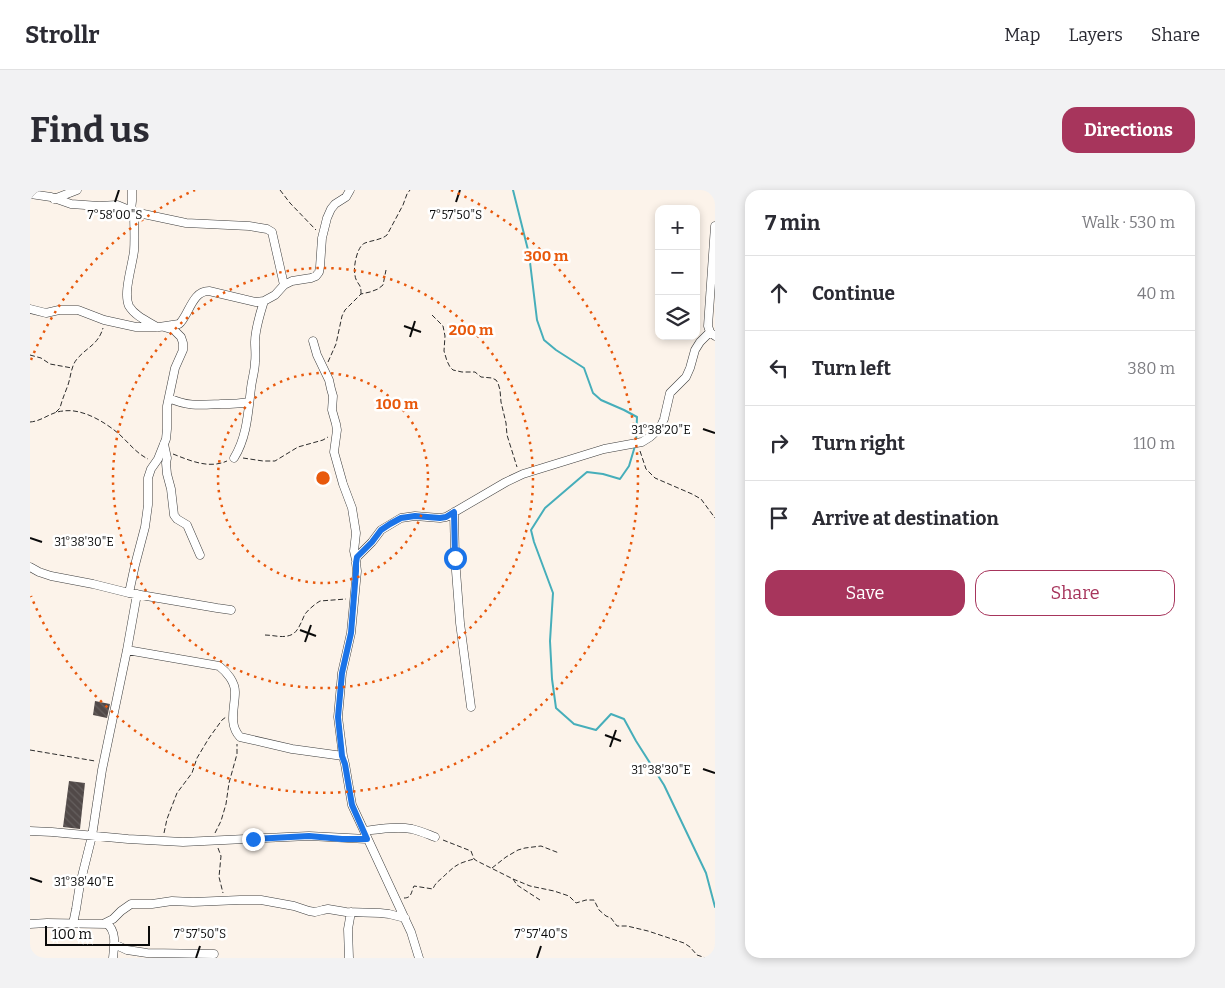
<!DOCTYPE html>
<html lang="en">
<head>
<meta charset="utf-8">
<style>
  body { margin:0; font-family:Bitter,serif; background:#f2f2f3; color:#2b2b33 }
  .controls { position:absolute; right:15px; top:15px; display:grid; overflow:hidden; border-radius:10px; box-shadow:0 2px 8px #0003 }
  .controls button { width:45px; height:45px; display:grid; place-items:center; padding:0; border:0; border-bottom:1px solid #e1e1e2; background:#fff; color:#2b2b33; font:25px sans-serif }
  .scale { position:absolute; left:15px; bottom:12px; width:105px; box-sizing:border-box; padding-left:5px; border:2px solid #0a0a0a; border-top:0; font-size:14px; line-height:18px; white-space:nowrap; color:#0a0a0a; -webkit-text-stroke:4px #fff; paint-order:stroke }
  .stop { position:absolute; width:15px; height:15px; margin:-11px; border:4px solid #1a73e8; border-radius:50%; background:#fff }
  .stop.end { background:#1a73e8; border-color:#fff; box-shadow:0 1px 5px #0008 }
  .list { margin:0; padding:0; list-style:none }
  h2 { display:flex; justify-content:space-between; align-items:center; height:65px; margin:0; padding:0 20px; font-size:21px }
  h2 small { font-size:16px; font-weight:400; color:#7c7c81 }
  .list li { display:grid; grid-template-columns:32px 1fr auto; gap:15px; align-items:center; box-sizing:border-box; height:75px; padding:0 20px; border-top:1px solid #e1e1e2 }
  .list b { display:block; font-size:19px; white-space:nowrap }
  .list em { font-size:16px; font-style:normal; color:#7c7c81 }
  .actions { display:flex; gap:10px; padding:15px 20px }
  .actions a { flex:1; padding:11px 0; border:1px solid #a7355c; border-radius:15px; text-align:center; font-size:18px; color:#a7355c }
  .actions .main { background:#a7355c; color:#fff }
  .icon { flex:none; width:28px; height:28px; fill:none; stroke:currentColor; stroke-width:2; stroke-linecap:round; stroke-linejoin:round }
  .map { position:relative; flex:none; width:685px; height:768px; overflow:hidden; border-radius:15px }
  header { display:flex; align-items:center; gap:30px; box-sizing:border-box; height:70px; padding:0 25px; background:#fff; border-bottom:1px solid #e1e1e2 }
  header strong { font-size:24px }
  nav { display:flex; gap:28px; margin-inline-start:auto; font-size:18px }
  .intro { display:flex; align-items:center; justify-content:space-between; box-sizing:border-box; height:120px; padding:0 30px }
  h1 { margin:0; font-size:35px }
  .button { padding:12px 22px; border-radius:15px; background:#a7355c; color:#fff; font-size:18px; font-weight:700 }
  main { display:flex; gap:30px; padding:0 30px }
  aside { flex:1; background:#fff; border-radius:15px; box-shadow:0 2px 8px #0003 }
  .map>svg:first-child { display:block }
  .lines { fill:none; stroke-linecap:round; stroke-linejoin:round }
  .stream { stroke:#46aeba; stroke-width:2 }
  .building { fill:url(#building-back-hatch) }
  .minor-casing { stroke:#3d3d3d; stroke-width:9 }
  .path { stroke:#2c2c2c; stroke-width:1; stroke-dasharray:5 2.5; stroke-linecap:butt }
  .minor { stroke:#fff; stroke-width:8 }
  .route { stroke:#1a73e8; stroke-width:6 }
  .ticks { fill:none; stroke:#0a0a0a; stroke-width:2 }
  .ring { fill:none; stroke:#e8590c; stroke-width:2.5; stroke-dasharray:2.5 5 }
  .ticks-label { font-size:12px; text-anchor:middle; fill:#0a0a0a; stroke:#fff; stroke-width:5; stroke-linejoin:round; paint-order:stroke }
  .centre { fill:#e8590c; stroke:#fff; stroke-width:2.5 }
  .ring-label { font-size:15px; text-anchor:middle; font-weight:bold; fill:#e8590c; stroke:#fff; stroke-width:5; stroke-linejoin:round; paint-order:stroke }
</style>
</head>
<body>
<header>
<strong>Strollr</strong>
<nav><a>Map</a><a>Layers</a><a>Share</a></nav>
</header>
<div class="intro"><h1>Find us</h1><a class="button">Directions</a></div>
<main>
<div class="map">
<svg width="685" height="768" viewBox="0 0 685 768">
  <defs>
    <pattern id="building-back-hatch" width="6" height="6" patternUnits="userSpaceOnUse" patternTransform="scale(1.25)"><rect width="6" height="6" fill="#514948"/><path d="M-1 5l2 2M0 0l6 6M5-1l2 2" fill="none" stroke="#655f5e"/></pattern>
  </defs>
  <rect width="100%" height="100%" fill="#fcf3ea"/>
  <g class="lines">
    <path class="stream" d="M483,0l16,64 8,66 7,20 12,10 28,18 9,25 8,7 23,10 13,7 -1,25
      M605,256l-6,20 -9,13 -17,-5 -16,-2 -42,36 -14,22 3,12 19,51 -3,48 2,38 4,29 18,16 22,6 15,-16 13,5 12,22 28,44 42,88 9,34"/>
  </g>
  <path class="building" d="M65,511l15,3 -3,14 -14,-3z
    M39,591l16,2 -5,46 -17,-2z"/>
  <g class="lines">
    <defs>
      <path id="minor" d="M0,4l21,3 20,7 28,2 18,-1 17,7 52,11 63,3 18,3 5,3 12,53
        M24,9l23,-9
        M101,20l1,-9v-11
        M104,22c0,13 1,26 0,39 -2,16 -11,42 -5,55 6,10 18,15 28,21
        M685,36l-7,100 2,6 5,4
        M0,119l16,4 13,-3h19l26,10 32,7h23l20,-3 2,-2c9,-11 12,-31 28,-31l47,11 8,-1 11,-6 9,-10 8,-4 19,-3 5,-2 3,-4 1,-5 2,-29 5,-20 4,-9 4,-5 11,-7 4,-7
        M283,151l4,14 12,25 2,9 2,7 -1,14 4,14 1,6 -3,22 9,32 9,24 4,25 -2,18 2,9
        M139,208c19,9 32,7 52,6 10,0 18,0 28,-2
        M134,254l3,14 -1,5 1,11 4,15 3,26 3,4 10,6 13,30
        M204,268c13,-21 14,-45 17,-70 1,-9 4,-18 4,-26 1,-7 0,-13 0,-20 0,-13 5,-28 9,-41
        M424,322l1,46 5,65 11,84
        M0,377l9,5 12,4 42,8 36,9 88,15 14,2
        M99,403l6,-28 10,-38 3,-22v-27l3,-9 7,-10 8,-20 1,-10v-23l8,-38 8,-18v-7l-2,-6 -7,-7 -10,-3
        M97,460l92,16c8,6 16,16 16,26 0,16 -7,32 5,45l52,12 51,7
        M0,641l22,1 76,7 55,3 126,-6 58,3
        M334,641c15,-2 33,-5 48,-2 8,2 15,5 23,8
        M75,733l8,-4 8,-8 10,-7h21l20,-3 21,1 47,-2h21l33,6 15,5 6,1 8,-2 5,-1 18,3 34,1 9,1 16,4
        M0,734l17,-1 60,1c10,7 7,23 6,34
        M43,734l3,-15 4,-25 12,-48 10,-66 25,-120 10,-56
        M84,754l13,6 20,3 67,1
        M319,768l-1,-29 3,-17
        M389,768l-8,-26 -59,-127 -7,-41 -2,-8 -5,-39 4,-44 9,-40 6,-62 -1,-8 1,-6 15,-15 9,-12 20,-12 14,-2 25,2 6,-1 60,-35 17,-8 81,-25 38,-7 8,-5 10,-9 4,-9 6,-26 16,-16 4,-9 5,-18 5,-8 10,-10"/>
    </defs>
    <use href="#minor" class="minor-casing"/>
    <path class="path" d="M250,0l10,13 26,27
      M331,104c0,-3 0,-5 -1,-8 -2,-3 -5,-7 -5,-11 -2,-8 2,-29 10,-32 8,-3 16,-3 22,-8l16,-30 4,-11 3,-4
      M402,125l11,11 2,10 -1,15 3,10 3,6 3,3 9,2h13l6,5 11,1 4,2 2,3 2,7 1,12 5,21 1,12 10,32
      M0,165l11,3 9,6 22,4
      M298,172l8,-18 6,-28 3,-6 16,-16 9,-2 8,-3 5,-4 3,-15
      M26,222l4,-4c2,-8 5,-15 8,-23 3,-9 3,-19 9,-26 10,-12 21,-14 26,-31
      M0,232c13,-1 20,-10 33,-11 19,-3 42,11 56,23 10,9 17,19 29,25
      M610,261l6,18 9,9 37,16 9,5 14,19
      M143,264c18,7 36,15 54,7
      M213,268l20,3h12l23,-14 25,-7 5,-3
      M235,445c9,0 19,4 28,-1 6,-4 9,-14 12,-20 4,-5 10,-10 15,-13l26,-2
      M0,560l65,11
      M134,643l3,-14 10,-26 15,-20 5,-15 12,-20 13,-18 4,-3
      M185,643l6,-12 5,-17 3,-21 8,-29v-10
      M413,650l28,11 3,8 3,2 36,18 4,6 23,15
      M188,658l3,8 -2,21 4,16
      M462,678l14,-11 12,-7 7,-2 16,-2 18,7
      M483,689l17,7 24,5 15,5 7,7 10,-3h8l5,10 7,6 5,2 6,8h10l21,5 36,12 6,4 7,8 9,3
      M374,708c8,0 7,-6 10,-12l19,3c2,-6 6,-8 10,-12 13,-12 13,-13 31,-18"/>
    <use href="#minor" class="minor"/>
  </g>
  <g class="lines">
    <path class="route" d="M223,649l56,-3 33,3h25l-15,-34 -7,-41 -3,-8 -4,-39 4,-44 9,-40 5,-62v-8l1,-6 15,-15 9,-12 9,-6 11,-6 14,-2 25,2 6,-1 8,-5 1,46"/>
  </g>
  <path class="ticks" d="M85,12l4,-12M426,12l4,-12M374,136l17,6M380,147l5,-16M673,239l12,4M0,348l12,4M270,440l16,6M275,452l6,-17M575,545l16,6M580,557l6,-17M673,579l12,4M0,688l12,4M166,768l4,-12M507,768l4,-12"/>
  <g class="ring">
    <circle cx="293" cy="288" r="105"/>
    <circle cx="293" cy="288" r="210"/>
    <path d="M1 170A315 315 0 0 1 165 0M421 0A315 315 0 1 1 1 406"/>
  </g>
  <g class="ticks-label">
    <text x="85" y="29">7°58'00"S</text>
    <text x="426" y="29">7°57'50"S</text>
    <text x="631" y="244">31°38'20"E</text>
    <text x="54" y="356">31°38'30"E</text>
    <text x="631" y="584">31°38'30"E</text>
    <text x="54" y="696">31°38'40"E</text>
    <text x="170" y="748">7°57'50"S</text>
    <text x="511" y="748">7°57'40"S</text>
  </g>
  <circle cx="293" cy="288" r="8" class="centre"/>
  <g class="ring-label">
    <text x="516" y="71">300 m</text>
    <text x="441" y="145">200 m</text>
    <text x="367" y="219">100 m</text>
  </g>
</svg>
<div class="controls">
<button>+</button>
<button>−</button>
<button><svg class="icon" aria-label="layers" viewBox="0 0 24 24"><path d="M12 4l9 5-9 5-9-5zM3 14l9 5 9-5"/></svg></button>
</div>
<div class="scale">100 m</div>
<div class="stop" style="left:425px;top:368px"></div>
<div class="stop end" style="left:223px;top:649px"></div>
</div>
<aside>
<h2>7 min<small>Walk · 530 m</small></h2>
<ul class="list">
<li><svg class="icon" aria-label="ahead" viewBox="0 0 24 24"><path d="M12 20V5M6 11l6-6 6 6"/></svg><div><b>Continue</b></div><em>40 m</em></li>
<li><svg class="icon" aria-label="left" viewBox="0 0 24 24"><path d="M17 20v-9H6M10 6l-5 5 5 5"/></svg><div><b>Turn left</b></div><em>380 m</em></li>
<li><svg class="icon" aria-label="right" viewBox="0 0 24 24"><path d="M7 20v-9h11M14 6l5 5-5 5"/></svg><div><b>Turn right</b></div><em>110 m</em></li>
<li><svg class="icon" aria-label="arrive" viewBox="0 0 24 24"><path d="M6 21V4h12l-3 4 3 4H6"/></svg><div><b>Arrive at destination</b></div></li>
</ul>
<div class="actions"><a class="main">Save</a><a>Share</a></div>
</aside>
</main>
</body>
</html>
